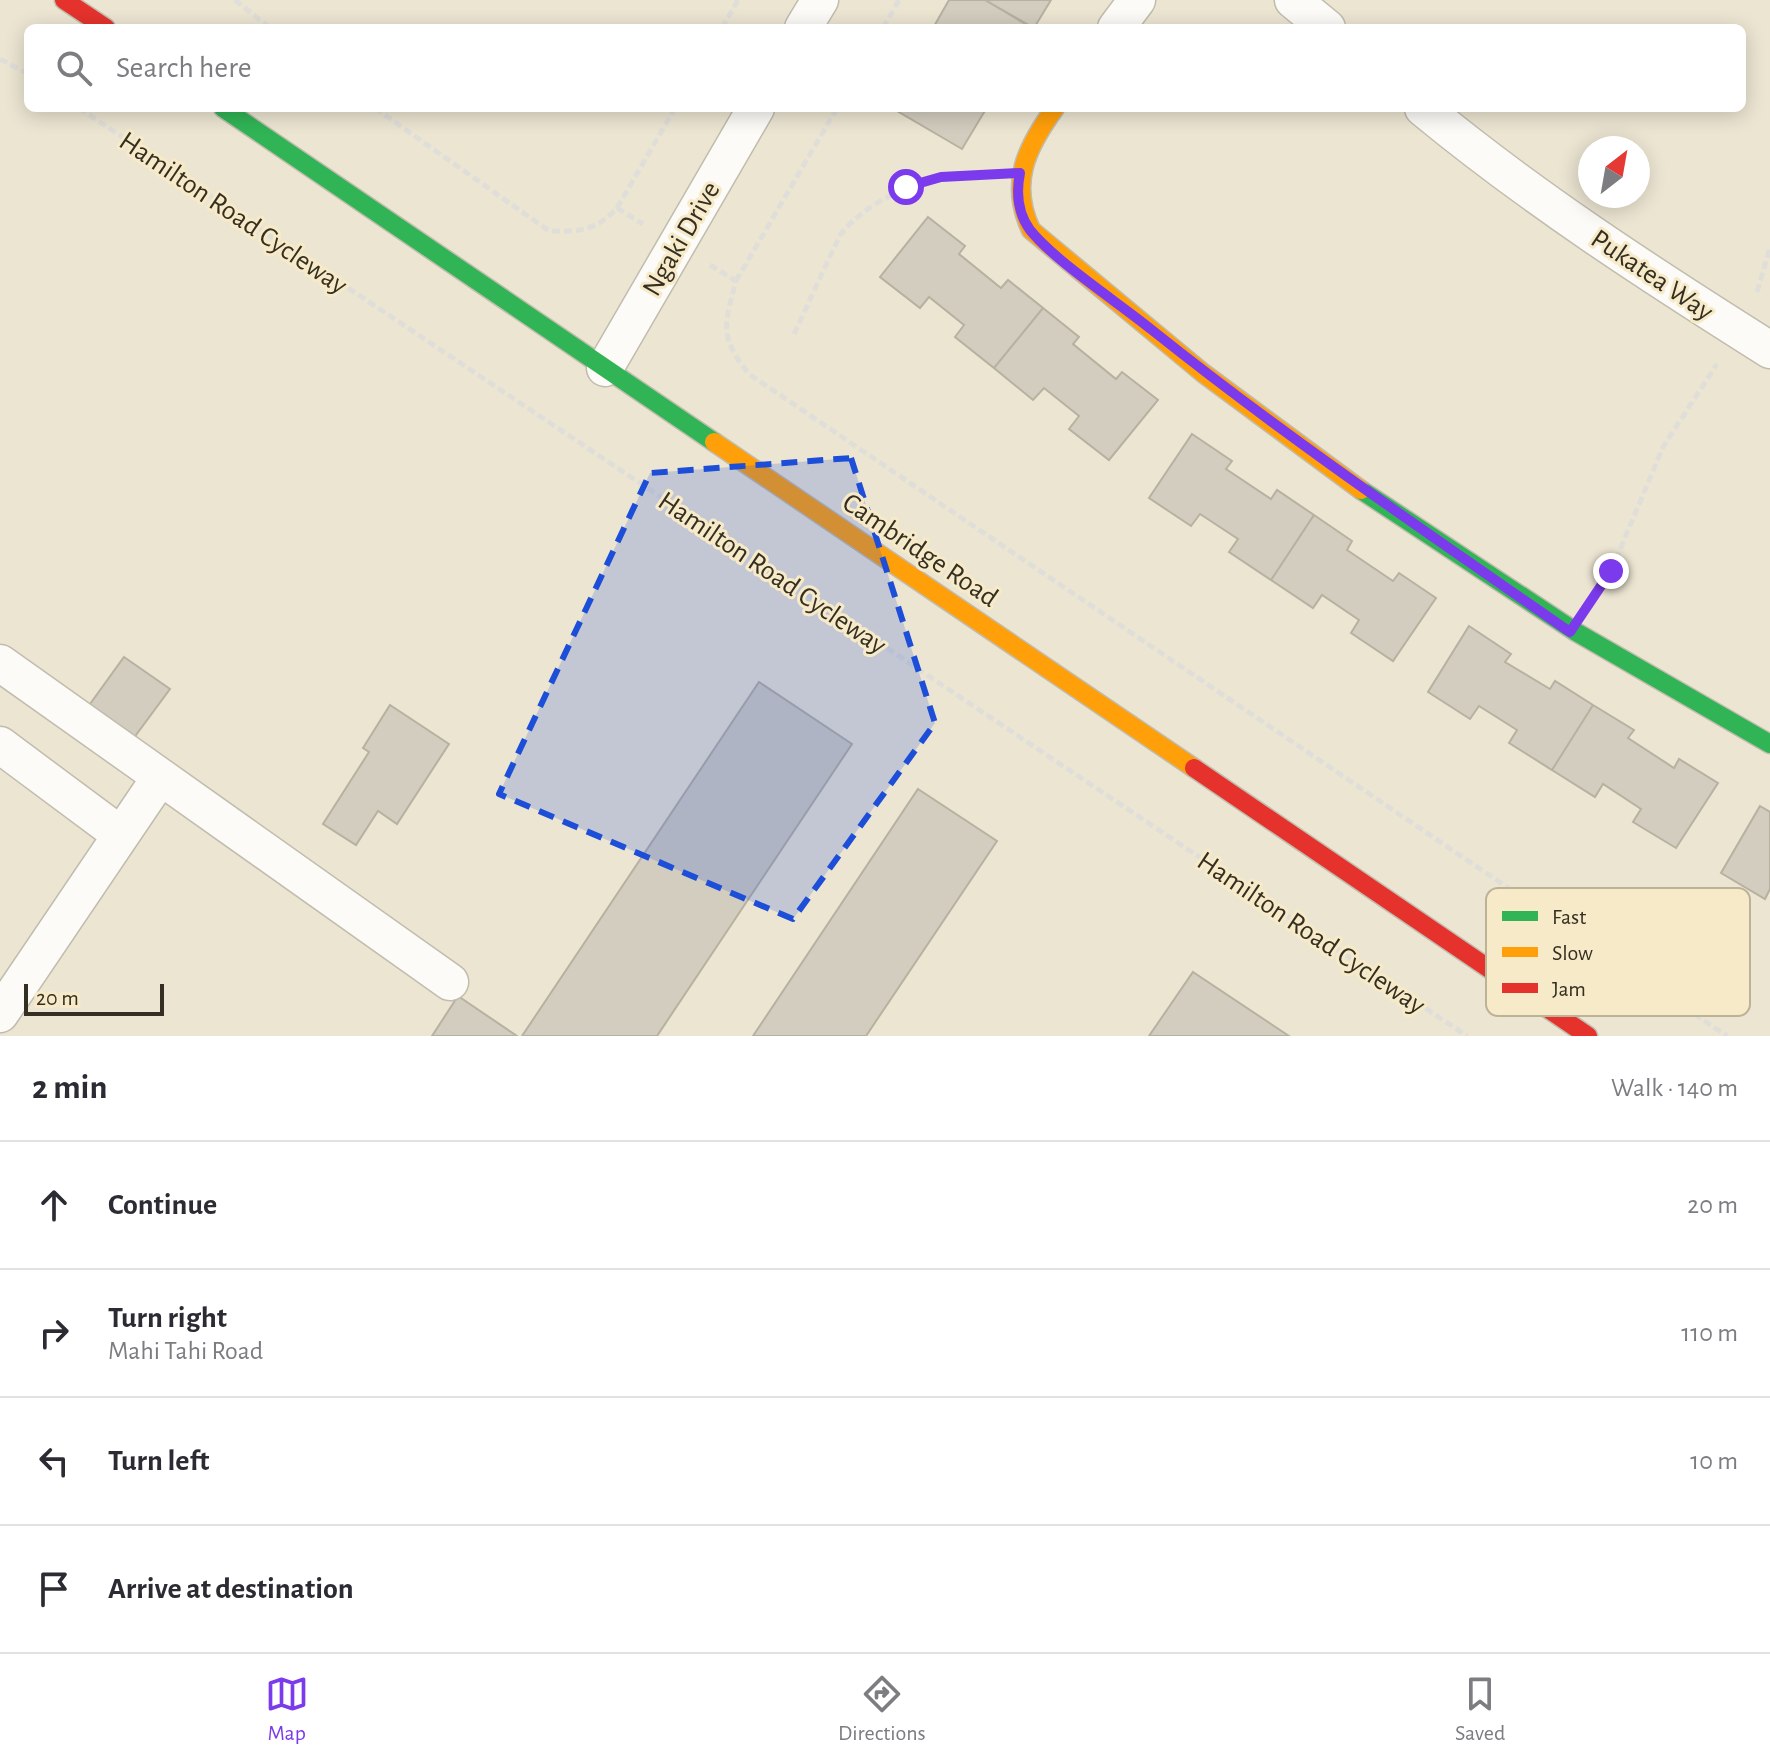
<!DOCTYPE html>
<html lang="en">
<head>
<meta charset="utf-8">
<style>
  body { margin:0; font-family:"Alegreya Sans",sans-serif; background:#f2f2f3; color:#2b2b33 }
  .compass { position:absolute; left:1578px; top:136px; width:72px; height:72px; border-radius:50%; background:#fff; box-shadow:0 4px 20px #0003; rotate:31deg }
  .scale { position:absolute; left:24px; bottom:20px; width:140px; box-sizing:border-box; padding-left:8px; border:4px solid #342f22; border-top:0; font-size:22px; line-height:28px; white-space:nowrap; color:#342f22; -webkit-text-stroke:6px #f7eac8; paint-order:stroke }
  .stop { position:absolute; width:24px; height:24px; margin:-18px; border:6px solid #7c3aed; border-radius:50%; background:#fff }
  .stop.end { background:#7c3aed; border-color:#fff; box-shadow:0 2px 8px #0008 }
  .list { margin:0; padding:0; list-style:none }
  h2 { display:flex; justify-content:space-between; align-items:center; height:104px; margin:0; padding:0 32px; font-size:34px }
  h2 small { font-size:26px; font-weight:400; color:#7c7c81 }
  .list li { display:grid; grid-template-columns:52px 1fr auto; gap:24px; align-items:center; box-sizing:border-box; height:128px; padding:0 32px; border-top:2px solid #e1e1e2 }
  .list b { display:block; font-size:30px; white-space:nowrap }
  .list p { margin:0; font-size:26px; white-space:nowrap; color:#7c7c81 }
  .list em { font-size:26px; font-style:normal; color:#7c7c81 }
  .icon { flex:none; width:44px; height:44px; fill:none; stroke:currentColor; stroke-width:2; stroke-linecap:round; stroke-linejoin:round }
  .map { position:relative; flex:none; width:1770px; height:1036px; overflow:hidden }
  .search { position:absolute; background:#fff; box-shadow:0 4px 20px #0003; left:24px; right:24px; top:24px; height:88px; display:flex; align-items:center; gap:20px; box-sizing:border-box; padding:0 28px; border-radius:12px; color:#7c7c81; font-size:30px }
  .sheet { height:616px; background:#fff }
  nav { display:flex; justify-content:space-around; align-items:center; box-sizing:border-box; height:112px; border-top:2px solid #e1e1e2; background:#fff; font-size:22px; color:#7c7c81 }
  nav a { display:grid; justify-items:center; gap:4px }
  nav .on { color:#7c3aed }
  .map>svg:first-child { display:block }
  .building { fill:#d2cdbe; stroke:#b7b1a2; stroke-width:2 }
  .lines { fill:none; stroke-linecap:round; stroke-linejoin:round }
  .street-casing { stroke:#c1bcad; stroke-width:39 }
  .fast-casing { stroke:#c1bcad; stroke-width:21 }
  .slow-casing { stroke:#c1bcad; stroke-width:21 }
  .jam-casing { stroke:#c1bcad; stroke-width:21 }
  .path { stroke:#e0ded8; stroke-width:5; stroke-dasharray:8 4; stroke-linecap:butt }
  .street { stroke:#fcfbf8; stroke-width:36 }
  .fast { stroke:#30b455; stroke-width:18 }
  .slow { stroke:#ff9f0a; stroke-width:18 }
  .jam { stroke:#e5322d; stroke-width:18 }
  .route { stroke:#7c3aed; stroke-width:10 }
  .marked { fill:#1d4ed8; fill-opacity:0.2; stroke:#1d4ed8; stroke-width:6; stroke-dasharray:16 10; stroke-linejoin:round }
  .labels { text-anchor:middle; stroke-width:6; stroke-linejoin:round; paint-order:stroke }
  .street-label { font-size:28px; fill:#342f22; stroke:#f7eac8 }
  .key { fill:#f7eac8; stroke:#bcb296; stroke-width:2 }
  .key-label { font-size:22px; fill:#342f22 }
</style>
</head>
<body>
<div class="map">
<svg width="1770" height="1036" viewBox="0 0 1770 1036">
  <rect width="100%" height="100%" fill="#ece5d2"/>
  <path class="building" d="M949,0h36l47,28h-99z
    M985,0h66l-17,28z
    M892,108h93l1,1 -24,40z
    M928,217l37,29 -6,8 42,34 7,-8 35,28 -49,60 -39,-31 9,-12 -35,-28 -9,11 -40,-31z
    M1043,308l36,29 -6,7 43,35 6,-7 36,28 -49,60 -40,-31 10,-13 -35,-28 -11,12 -39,-32z
    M1192,434l40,27 -6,8 45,30 6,-9 37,25 -43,65 -42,-28 9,-13 -38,-25 -9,12 -42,-28z
    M1314,515l38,26 -5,9 46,31 6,-8 37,25 -43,63 -42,-28 8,-13 -37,-25 -9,13 -42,-28z
    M1469,626l42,28 -6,8 45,27 5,-8 38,24 -41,65 -43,-27 8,-13 -38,-24 -9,13 -42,-27z
    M124,657l46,32 -40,54 -45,-32z
    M759,682l93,62 -195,292h-135z
    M390,705l59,39 -52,80 -19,-13 -22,34 -33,-21 46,-72 -6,-4z
    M1593,705l41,25 -6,8 46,30 5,-9 39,24 -42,65 -43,-26 8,-13 -38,-25 -8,13 -43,-27z
    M918,789l79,52 -131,195h-113z
    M1760,806l10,6v77l-5,10 -44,-26z
    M1193,972l96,64h-140z
    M458,996l59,40h-85z"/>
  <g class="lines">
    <defs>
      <path id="street" d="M1293,0l34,28
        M803,28l17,-28
        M1116,28l21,-28
        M1423,108c109,90 228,167 347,242
        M605,368l151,-260
        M0,663l450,319
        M0,745l121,90
        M0,1014l159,-235"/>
      <path id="fast" d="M223,108l491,334
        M1361,490l215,142 194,112"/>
      <path id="slow" d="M1055,108c-29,40 -46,75 -24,122l172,143 158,117
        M714,442l480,326"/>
      <path id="jam" d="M64,0l42,28
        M1194,768l394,268"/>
    </defs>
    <use href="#street" class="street-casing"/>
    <use href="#fast" class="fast-casing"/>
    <use href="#slow" class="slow-casing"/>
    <use href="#jam" class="jam-casing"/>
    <path class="path" d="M235,0l35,28
      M722,28l16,-28
      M883,28l16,-28
      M0,59l28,15
      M79,108l1388,928
      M375,108l174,123c29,1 47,0 68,-23l58,-100
      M617,208l26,16
      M710,265l26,16c-12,45 -17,56 13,93l978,662
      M736,281l101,-173
      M1757,292l13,-44
      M794,334l46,-99c32,-40 84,-56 133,-60
      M1598,591l13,-20 52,-124 54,-83"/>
    <use href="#street" class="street"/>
    <use href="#fast" class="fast"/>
    <use href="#slow" class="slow"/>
    <use href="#jam" class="jam"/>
  </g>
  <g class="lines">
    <path class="route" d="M906,187l35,-10 79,-4c-4,20 -3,39 10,57 26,32 89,73 122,100 135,108 277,204 418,302l41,-61"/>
  </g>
  <path class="marked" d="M851,458l84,265 -142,196 -294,-125 151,-321z"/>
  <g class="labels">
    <g class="street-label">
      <text transform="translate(234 212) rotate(34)" y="10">Hamilton Road Cycleway</text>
      <text transform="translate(680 238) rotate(-60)" y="10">Ngaki Drive</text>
      <text transform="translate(1653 274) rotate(34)" y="10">Pukatea Way</text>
      <text transform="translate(921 549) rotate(34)" y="10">Cambridge Road</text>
      <text transform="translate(773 572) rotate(34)" y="10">Hamilton Road Cycleway</text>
      <text transform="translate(1312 932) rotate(34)" y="10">Hamilton Road Cycleway</text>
    </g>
  </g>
  <rect x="1486" y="888" width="264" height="128" rx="12" class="key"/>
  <rect x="1502" y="911" width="36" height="10" fill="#30b455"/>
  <rect x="1502" y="947" width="36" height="10" fill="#ff9f0a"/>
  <rect x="1502" y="983" width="36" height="10" fill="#e5322d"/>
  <g class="key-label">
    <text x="1552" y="924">Fast</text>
    <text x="1552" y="960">Slow</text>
    <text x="1552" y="996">Jam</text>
  </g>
</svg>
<svg class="compass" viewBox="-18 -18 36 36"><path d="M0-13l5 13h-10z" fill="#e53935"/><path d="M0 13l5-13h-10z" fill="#7c7c81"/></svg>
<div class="scale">20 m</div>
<div class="stop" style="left:906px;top:187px"></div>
<div class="stop end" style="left:1611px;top:571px"></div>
<div class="search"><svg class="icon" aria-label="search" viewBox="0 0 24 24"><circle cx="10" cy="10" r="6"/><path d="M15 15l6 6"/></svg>Search here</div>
</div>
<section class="sheet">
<h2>2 min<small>Walk · 140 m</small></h2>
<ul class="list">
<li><svg class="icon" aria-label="ahead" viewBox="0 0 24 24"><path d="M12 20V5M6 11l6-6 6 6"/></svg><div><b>Continue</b></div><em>20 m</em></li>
<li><svg class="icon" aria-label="right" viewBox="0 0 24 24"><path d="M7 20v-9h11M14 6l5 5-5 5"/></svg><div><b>Turn right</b><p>Mahi Tahi Road</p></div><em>110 m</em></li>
<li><svg class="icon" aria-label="left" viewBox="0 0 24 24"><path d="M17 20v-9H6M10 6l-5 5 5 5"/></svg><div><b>Turn left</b></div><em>10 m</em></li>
<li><svg class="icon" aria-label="arrive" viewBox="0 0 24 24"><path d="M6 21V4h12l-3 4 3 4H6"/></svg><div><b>Arrive at destination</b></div></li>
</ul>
</section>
<nav>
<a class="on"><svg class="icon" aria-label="map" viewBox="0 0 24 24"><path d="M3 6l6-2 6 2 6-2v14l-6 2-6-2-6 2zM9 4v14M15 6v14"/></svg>Map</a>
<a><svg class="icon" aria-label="directions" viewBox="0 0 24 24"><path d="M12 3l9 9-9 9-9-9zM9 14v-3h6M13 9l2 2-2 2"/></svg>Directions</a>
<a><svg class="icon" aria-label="saved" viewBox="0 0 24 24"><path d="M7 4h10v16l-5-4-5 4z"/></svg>Saved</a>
</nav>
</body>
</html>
